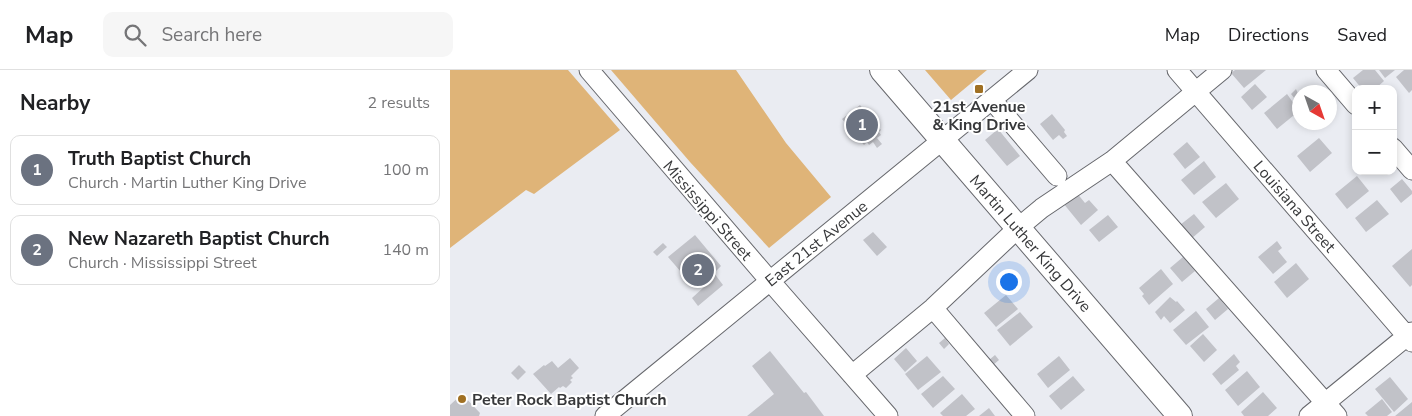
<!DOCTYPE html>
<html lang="en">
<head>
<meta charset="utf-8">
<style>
  body { margin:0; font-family:"Nunito Sans",sans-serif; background:#f6f6f6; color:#202124 }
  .controls { position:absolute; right:15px; top:15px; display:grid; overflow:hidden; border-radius:10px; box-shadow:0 2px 8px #0003 }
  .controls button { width:45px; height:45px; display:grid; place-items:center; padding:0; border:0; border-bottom:1px solid #e0e0e0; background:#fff; color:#202124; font:25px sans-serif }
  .compass { position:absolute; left:842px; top:15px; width:45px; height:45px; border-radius:50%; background:#fff; box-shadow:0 2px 8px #0003; rotate:140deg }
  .you { position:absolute; left:558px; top:211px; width:18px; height:18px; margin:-12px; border:4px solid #fff; border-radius:50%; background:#1a73e8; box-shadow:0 0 0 8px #1a73e833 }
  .badge { display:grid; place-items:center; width:32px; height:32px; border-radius:50%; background:#a07023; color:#fff; font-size:16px; font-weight:700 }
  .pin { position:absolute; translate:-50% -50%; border:2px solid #fff; box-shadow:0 1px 5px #0006 }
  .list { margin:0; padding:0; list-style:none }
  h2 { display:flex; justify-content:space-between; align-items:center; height:65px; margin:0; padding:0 20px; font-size:21px }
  h2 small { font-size:16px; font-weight:400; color:#757577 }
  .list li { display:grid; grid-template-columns:32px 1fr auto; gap:15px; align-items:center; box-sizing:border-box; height:70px; margin:0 10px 10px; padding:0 10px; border:1px solid #e0e0e0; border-radius:10px }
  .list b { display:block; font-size:19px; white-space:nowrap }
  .list p { margin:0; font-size:16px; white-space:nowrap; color:#757577 }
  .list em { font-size:16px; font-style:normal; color:#757577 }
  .icon { flex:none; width:28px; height:28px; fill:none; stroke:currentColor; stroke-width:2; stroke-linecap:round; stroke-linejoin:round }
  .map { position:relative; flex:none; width:962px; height:346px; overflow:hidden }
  header { display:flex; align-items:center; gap:30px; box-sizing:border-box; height:70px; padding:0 25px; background:#fff; border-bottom:1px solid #e0e0e0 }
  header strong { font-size:24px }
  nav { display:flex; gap:28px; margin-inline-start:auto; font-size:18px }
  .search { width:350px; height:45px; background:#f6f6f6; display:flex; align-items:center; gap:12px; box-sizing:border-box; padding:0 18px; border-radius:10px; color:#757577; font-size:19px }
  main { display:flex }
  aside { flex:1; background:#fff }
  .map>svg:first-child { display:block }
  .green { fill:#dfb478 }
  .building { fill:#c1c2c8 }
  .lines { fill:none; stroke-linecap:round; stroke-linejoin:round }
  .minor-casing { stroke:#66676c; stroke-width:21 }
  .major-casing { stroke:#66676c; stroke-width:26 }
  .minor { stroke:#fff; stroke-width:19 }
  .major { stroke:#fff; stroke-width:24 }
  .poi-dot { fill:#a07023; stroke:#fff; stroke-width:2 }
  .labels { text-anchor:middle; stroke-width:4; stroke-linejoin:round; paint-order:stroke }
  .poi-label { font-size:16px; font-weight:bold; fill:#37383a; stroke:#fff }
  .street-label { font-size:16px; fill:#37383a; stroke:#fff }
</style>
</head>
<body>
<header>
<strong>Map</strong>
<div class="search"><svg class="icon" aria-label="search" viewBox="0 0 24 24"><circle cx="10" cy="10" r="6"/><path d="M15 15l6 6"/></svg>Search here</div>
<nav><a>Map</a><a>Directions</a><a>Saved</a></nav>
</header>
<main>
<aside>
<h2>Nearby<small>2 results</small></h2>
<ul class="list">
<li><span class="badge" style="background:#6b7280">1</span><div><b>Truth Baptist Church</b><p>Church · Martin Luther King Drive</p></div><em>100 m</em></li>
<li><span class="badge" style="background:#6b7280">2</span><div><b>New Nazareth Baptist Church</b><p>Church · Mississippi Street</p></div><em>140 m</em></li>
</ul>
</aside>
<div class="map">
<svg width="962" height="346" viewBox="0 0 962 346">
  <rect width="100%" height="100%" fill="#eaecf2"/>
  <path class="green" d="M0,0h118l52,60 -86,64 -8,-4 -76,58z
    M161,0h125l50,73 45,54 -62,51 -79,-86z
    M475,0h62l-36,30z"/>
  <path class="building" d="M785,0h31l-22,18 -13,-15z
    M913,0h12l9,11 -9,8h-13l-9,-11z
    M929,0h16l-10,8z
    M954,0h8v20l-3,3 -13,-16z
    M805,14l12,13 -15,13 -11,-13z
    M846,19l3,7 -4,3 -4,-5z
    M837,24l12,17 -22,18 -13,-16z
    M410,35l21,25 -2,2 2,3 -4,3 5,6 -5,4 -4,-6 -4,3 -2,-3 -3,3 -22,-26z
    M602,44l13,16 -1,2 3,4 -4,3 -4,-4 -6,5 -13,-16z
    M548,59l22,27 -13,10 -22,-26z
    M869,68l13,15 -22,19 -13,-16z
    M737,72l13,15 -15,12 -12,-15z
    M754,91l12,16 -22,18 -13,-15z
    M907,106l12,15 -22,18 -12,-15z
    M952,109l10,12v3l-11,9 -11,-14z
    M776,113l13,16 -23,19 -14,-16z
    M626,122l9,11 4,-3 9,10 -17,15 -18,-22z
    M927,130l12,14 -23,18 -11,-14z
    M744,144l11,13 -14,12 -11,-14z
    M658,145l10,12 -19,15 -10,-12z
    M423,162l14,15 -10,9 -14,-16z
    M245,165l26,31 -7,7 9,12 -25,21 -6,-8 12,-11 -3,-4 -6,5 -27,-31z
    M827,171l5,7 -4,3 9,11 -14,12 -15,-17z
    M213,173l4,4 -10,9 -4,-4z
    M962,179v36l-2,2 -18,-21z
    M733,187l12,14 -13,11 -12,-14z
    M846,193l13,16 -22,19 -13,-16z
    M711,199l12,15 -24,21 -7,-9 2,-2 -5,-6z
    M556,225l12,14 -22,18 -12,-14z
    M720,227l6,5 1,-1 8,9 -15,13 -6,-7 -3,4 -6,-8z
    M769,228l9,11 -13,11 -9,-11z
    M746,241l13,16 -23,18 -13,-15z
    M570,242l13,15 -23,19 -13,-16z
    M753,264l14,16 -13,12 -14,-16z
    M495,268l4,6 -5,5 -5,-6z
    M456,278l11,13 -12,11 -11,-13z
    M320,281l34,42 2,-1 18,24h-77l27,-22 -22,-28z
    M784,284l6,8 -4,4 3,4 -18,15 -9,-11z
    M545,285l4,5 -6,5 -4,-5z
    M477,286l14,16 -23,18 -13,-16z
    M609,286l11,14 -22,18 -11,-14z
    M120,288l9,10 -8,8 2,2 -3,2 2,2 -6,6 -3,-2 -3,2 -1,-1 -8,7 -18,-20 11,-9 1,1 7,-5 6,7z
    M69,295l7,7 -8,8 -7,-7z
    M797,301l13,16 -22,19 -13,-16z
    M493,306l12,13 -22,19 -12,-14z
    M623,306l12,14 -24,20 -12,-14z
    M940,307l18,22 -14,13 -19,-23z
    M813,322l14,16 -9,8h-24l-3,-4z
    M12,324l18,19 -1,3h-29v-11z
    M512,324l13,15 -9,7h-23l-3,-3z
    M932,329l10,13 -5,4h-19l-3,-3z
    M962,332v14h-17z
    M539,338l6,8h-16z"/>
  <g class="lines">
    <defs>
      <path id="minor" d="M139,0l181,211 118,135
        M727,0l235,272
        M876,0l30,35
        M542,30l65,76
        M943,78l19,22
        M662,91l225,255
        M483,238l92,108
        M402,305l81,-67 85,-80 24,-20 70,-47 110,-91
        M155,346l423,-346
        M859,346l103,-84"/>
      <path id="major" d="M432,0l298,346"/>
    </defs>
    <use href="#minor" class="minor-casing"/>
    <use href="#major" class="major-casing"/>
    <use href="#minor" class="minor"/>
    <use href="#major" class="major"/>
  </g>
  <g class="poi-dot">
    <rect x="524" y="14" width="10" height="10" rx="2.5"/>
    <circle cx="12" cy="329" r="5"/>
  </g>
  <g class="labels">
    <g class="poi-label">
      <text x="529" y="42">21st Avenue<tspan x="529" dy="18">&amp; King Drive</tspan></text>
      <text x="22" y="335" text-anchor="start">Peter Rock Baptist Church</text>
    </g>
    <g class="street-label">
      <text transform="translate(845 136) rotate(49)" y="6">Louisiana Street</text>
      <text transform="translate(258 140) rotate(49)" y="6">Mississippi Street</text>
      <text transform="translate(366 173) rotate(-39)" y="6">East 21st Avenue</text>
      <text transform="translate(581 173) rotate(49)" y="6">Martin Luther King Drive</text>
    </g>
  </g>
</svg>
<div class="controls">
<button>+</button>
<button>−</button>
</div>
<svg class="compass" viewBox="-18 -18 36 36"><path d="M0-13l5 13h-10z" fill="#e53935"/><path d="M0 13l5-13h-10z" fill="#757577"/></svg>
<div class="you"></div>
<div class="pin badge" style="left:412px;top:55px;background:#6b7280">1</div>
<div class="pin badge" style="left:248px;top:200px;background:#6b7280">2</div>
</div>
</main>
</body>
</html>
